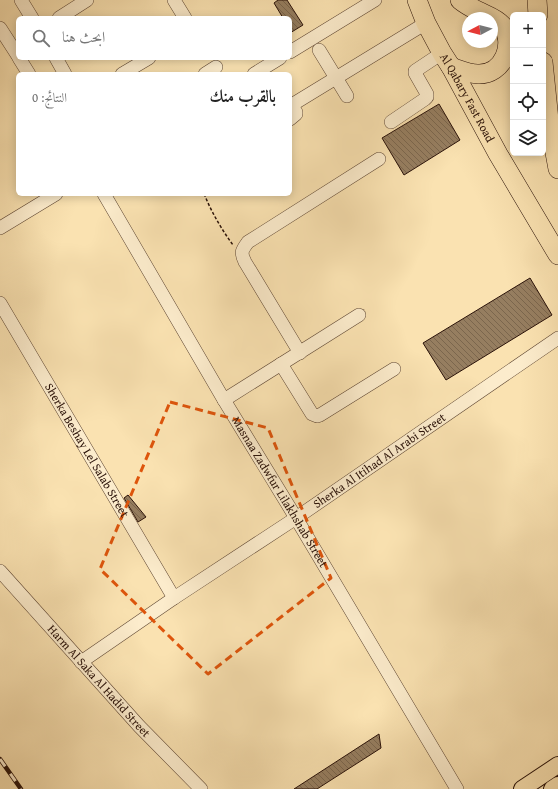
<!DOCTYPE html>
<html lang="ar">
<head>
<meta charset="utf-8">
<style>
  body { margin:0; font-family:"Gentium Book Plus",Amiri,serif; background:#f6f6f6; color:#222; direction:rtl }
  .controls { position:absolute; right:12px; top:12px; display:grid; overflow:hidden; border-radius:6px; box-shadow:0 2px 10px #0003 }
  .controls button { width:36px; height:36px; display:grid; place-items:center; padding:0; border:0; border-bottom:1px solid #e0e0e0; background:#fff; color:#222; font:20px sans-serif }
  .compass { position:absolute; left:462px; top:12px; width:36px; height:36px; border-radius:50%; background:#fff; box-shadow:0 2px 10px #0003; rotate:263deg }
  .list { margin:0; padding:0; list-style:none }
  h2 { display:flex; justify-content:space-between; align-items:center; height:52px; margin:0; padding:0 16px; font-size:17px }
  h2 small { font-size:13px; font-weight:400; color:#767676 }
  .icon { flex:none; width:22px; height:22px; fill:none; stroke:currentColor; stroke-width:2; stroke-linecap:round; stroke-linejoin:round }
  .map { position:relative; flex:none; width:558px; height:789px; overflow:hidden; direction:ltr }
  .search { position:absolute; background:#fff; box-shadow:0 2px 10px #0003; left:16px; top:16px; width:276px; height:44px; display:flex; align-items:center; gap:10px; box-sizing:border-box; padding:0 14px; border-radius:6px; color:#767676; font-size:15px }
  .panel { position:absolute; background:#fff; box-shadow:0 2px 10px #0003; left:16px; top:72px; width:276px; height:124px; border-radius:6px; direction:rtl }
  .map>svg:first-child { display:block }
  .building { fill:url(#building-back-hatch); stroke:#2a1209 }
  .lines { fill:none; stroke-linecap:round; stroke-linejoin:round }
  .minor-casing { stroke:#5e4633; stroke-width:14 }
  .major-casing { stroke:#2a1209; stroke-width:18 }
  .highway-casing { stroke:#2a1209; stroke-width:20 }
  .path { stroke:#2a1209; stroke-width:1.5; stroke-dasharray:3 2; stroke-linecap:butt }
  .minor { stroke:#fceccc; stroke-width:13 }
  .major { stroke:#fae2b1; stroke-width:16 }
  .highway { stroke:#fae2b1; stroke-width:19 }
  .rail-casing { stroke:#2a1209; stroke-width:4.5 }
  .rail { stroke:#fceccc; stroke-width:3; stroke-dasharray:9; stroke-linecap:butt }
  .marked { fill:none; stroke:#de550c; stroke-width:3; stroke-dasharray:8 5; stroke-linejoin:round }
  .labels { text-anchor:middle; stroke-width:3; stroke-linejoin:round; paint-order:stroke }
  .street-label { font-size:12px; fill:#2a1209; stroke:#fceccc }
</style>
</head>
<body>
<div class="map">
<svg width="558" height="789" viewBox="0 0 558 789">
  <defs>
    <pattern id="building-back-hatch" width="6" height="6" patternUnits="userSpaceOnUse"><rect width="6" height="6" fill="#967e60"/><path d="M-1 5l2 2M0 0l6 6M5-1l2 2" fill="none" stroke="#7b664d"/></pattern>
  </defs>
  <rect width="100%" height="100%" fill="#fae2b1"/>
  <filter id="stains"><feTurbulence type="fractalNoise" baseFrequency=".005" numOctaves="4"/><feColorMatrix values="0 0 0 0 .2 0 0 0 0 .09 0 0 0 0 .02 0 0 0 .5 -.17"/></filter>
  <radialGradient id="worn" r=".72"><stop offset=".6" stop-color="#630" stop-opacity="0"/><stop offset="1" stop-color="#630" stop-opacity=".3"/></radialGradient>
  <path class="building" d="M278,0h9l16,25 -13,8v-15h-7l-9,-15z
    M439,104l21,36 -56,35 -22,-37z
    M530,278l22,37 -106,65 -23,-37z
    M128,495l18,22 -8,5 -14,-24z
    M379,734l2,14 -64,41h-23z"/>
  <g class="lines">
    <defs>
      <g id="minor">
        <path d="M21,0l11,18"/>
        <path d="M174,0l11,18"/>
        <path d="M59,18l28,-18"/>
        <path d="M0,28l18,28"/>
        <path d="M319,50l28,46"/>
        <path d="M290,52l85,-52"/>
        <path d="M19,58l10,16"/>
        <path d="M56,58l9,16"/>
        <path d="M122,74l27,-16"/>
        <path d="M205,74l11,-7"/>
        <path d="M254,74l26,-16"/>
        <path d="M290,106l136,-83"/>
        <path d="M290,119l6,-5v-2l-5,-7"/>
        <path d="M391,122l34,-23 2,-2v-3l-12,-21v-2l27,-18"/>
        <path id="s1" d="M104,194l120,206 72,118 161,271"/>
        <path d="M0,228l56,-34"/>
        <path id="s2" d="M0,303l174,295"/>
        <path d="M300,353l-55,-91c-5,-10 -3,-12 3,-20l131,-83"/>
        <path d="M281,364l31,50 5,2 3,-1 74,-46"/>
        <path d="M224,400l135,-85"/>
        <path id="s3" d="M0,571l139,155 62,63"/>
        <path id="s4" d="M81,662l93,-64 122,-80 262,-180"/>
      </g>
      <path id="major" d="M522,789l36,-24
        M552,789l6,-4"/>
      <g id="highway">
        <path id="s5" d="M417,0l9,23 16,30 9,14 47,87 60,101"/>
        <path d="M537,0l1,15"/>
        <path d="M543,62l6,58 9,49"/>
        <path d="M451,67c9,3 18,7 27,7 25,1 38,-30 24,-49 -6,-7 -16,-10 -24,-14 -6,-3 -12,-6 -18,-11"/>
      </g>
    </defs>
    <use href="#minor" class="minor-casing"/>
    <use href="#major" class="major-casing"/>
    <use href="#highway" class="highway-casing"/>
    <path class="path" d="M206,194l-1,2c7,17 17,34 28,49"/>
    <use href="#minor" class="minor"/>
    <use href="#major" class="major"/>
    <use href="#highway" class="highway"/>
    <defs>
      <path id="rail" d="M0,759l21,30"/>
    </defs>
    <use href="#rail" class="rail-casing"/>
    <use href="#rail" class="rail"/>
  </g>
  <path class="marked" d="M170,402l98,26 63,150 -123,96 -108,-105z"/>
  <g class="labels">
    <g class="street-label">
      <text dy="4" stroke="none"><textPath href="#s5" startOffset="110">Al Qabary Fast Road</textPath></text>
      <text dy="4" stroke="none"><textPath href="#s2" startOffset="171">Sherka Beshay Lel Salab Street</textPath></text>
      <text dy="4" stroke="none"><textPath href="#s4" startOffset="360">Sherka Al Itihad Al Arabi Street</textPath></text>
      <text dy="4" stroke="none"><textPath href="#s1" startOffset="346">Masnaa Zadwfur Lilakhshab Street</textPath></text>
      <text dy="4" stroke="none"><textPath href="#s3" startOffset="148">Harm Al Saka Al Hadid Street</textPath></text>
    </g>
  </g>
  <rect width="100%" height="100%" filter="url(#stains)"/>
  <rect width="100%" height="100%" fill="url(#worn)"/>
</svg>
<div class="controls">
<button>+</button>
<button>−</button>
<button><svg class="icon" aria-label="locate" viewBox="0 0 24 24"><circle cx="12" cy="12" r="6"/><path d="M12 2v4M12 18v4M2 12h4M18 12h4"/></svg></button>
<button><svg class="icon" aria-label="layers" viewBox="0 0 24 24"><path d="M12 4l9 5-9 5-9-5zM3 14l9 5 9-5"/></svg></button>
</div>
<svg class="compass" viewBox="-18 -18 36 36"><path d="M0-13l5 13h-10z" fill="#e53935"/><path d="M0 13l5-13h-10z" fill="#767676"/></svg>
<div class="search"><svg class="icon" aria-label="search" viewBox="0 0 24 24"><circle cx="10" cy="10" r="6"/><path d="M15 15l6 6"/></svg>ابحث هنا</div>
<section class="panel">
<h2>بالقرب منك<small>النتائج: 0</small></h2>
<ul class="list">
</ul>
</section>
</div>
</body>
</html>
